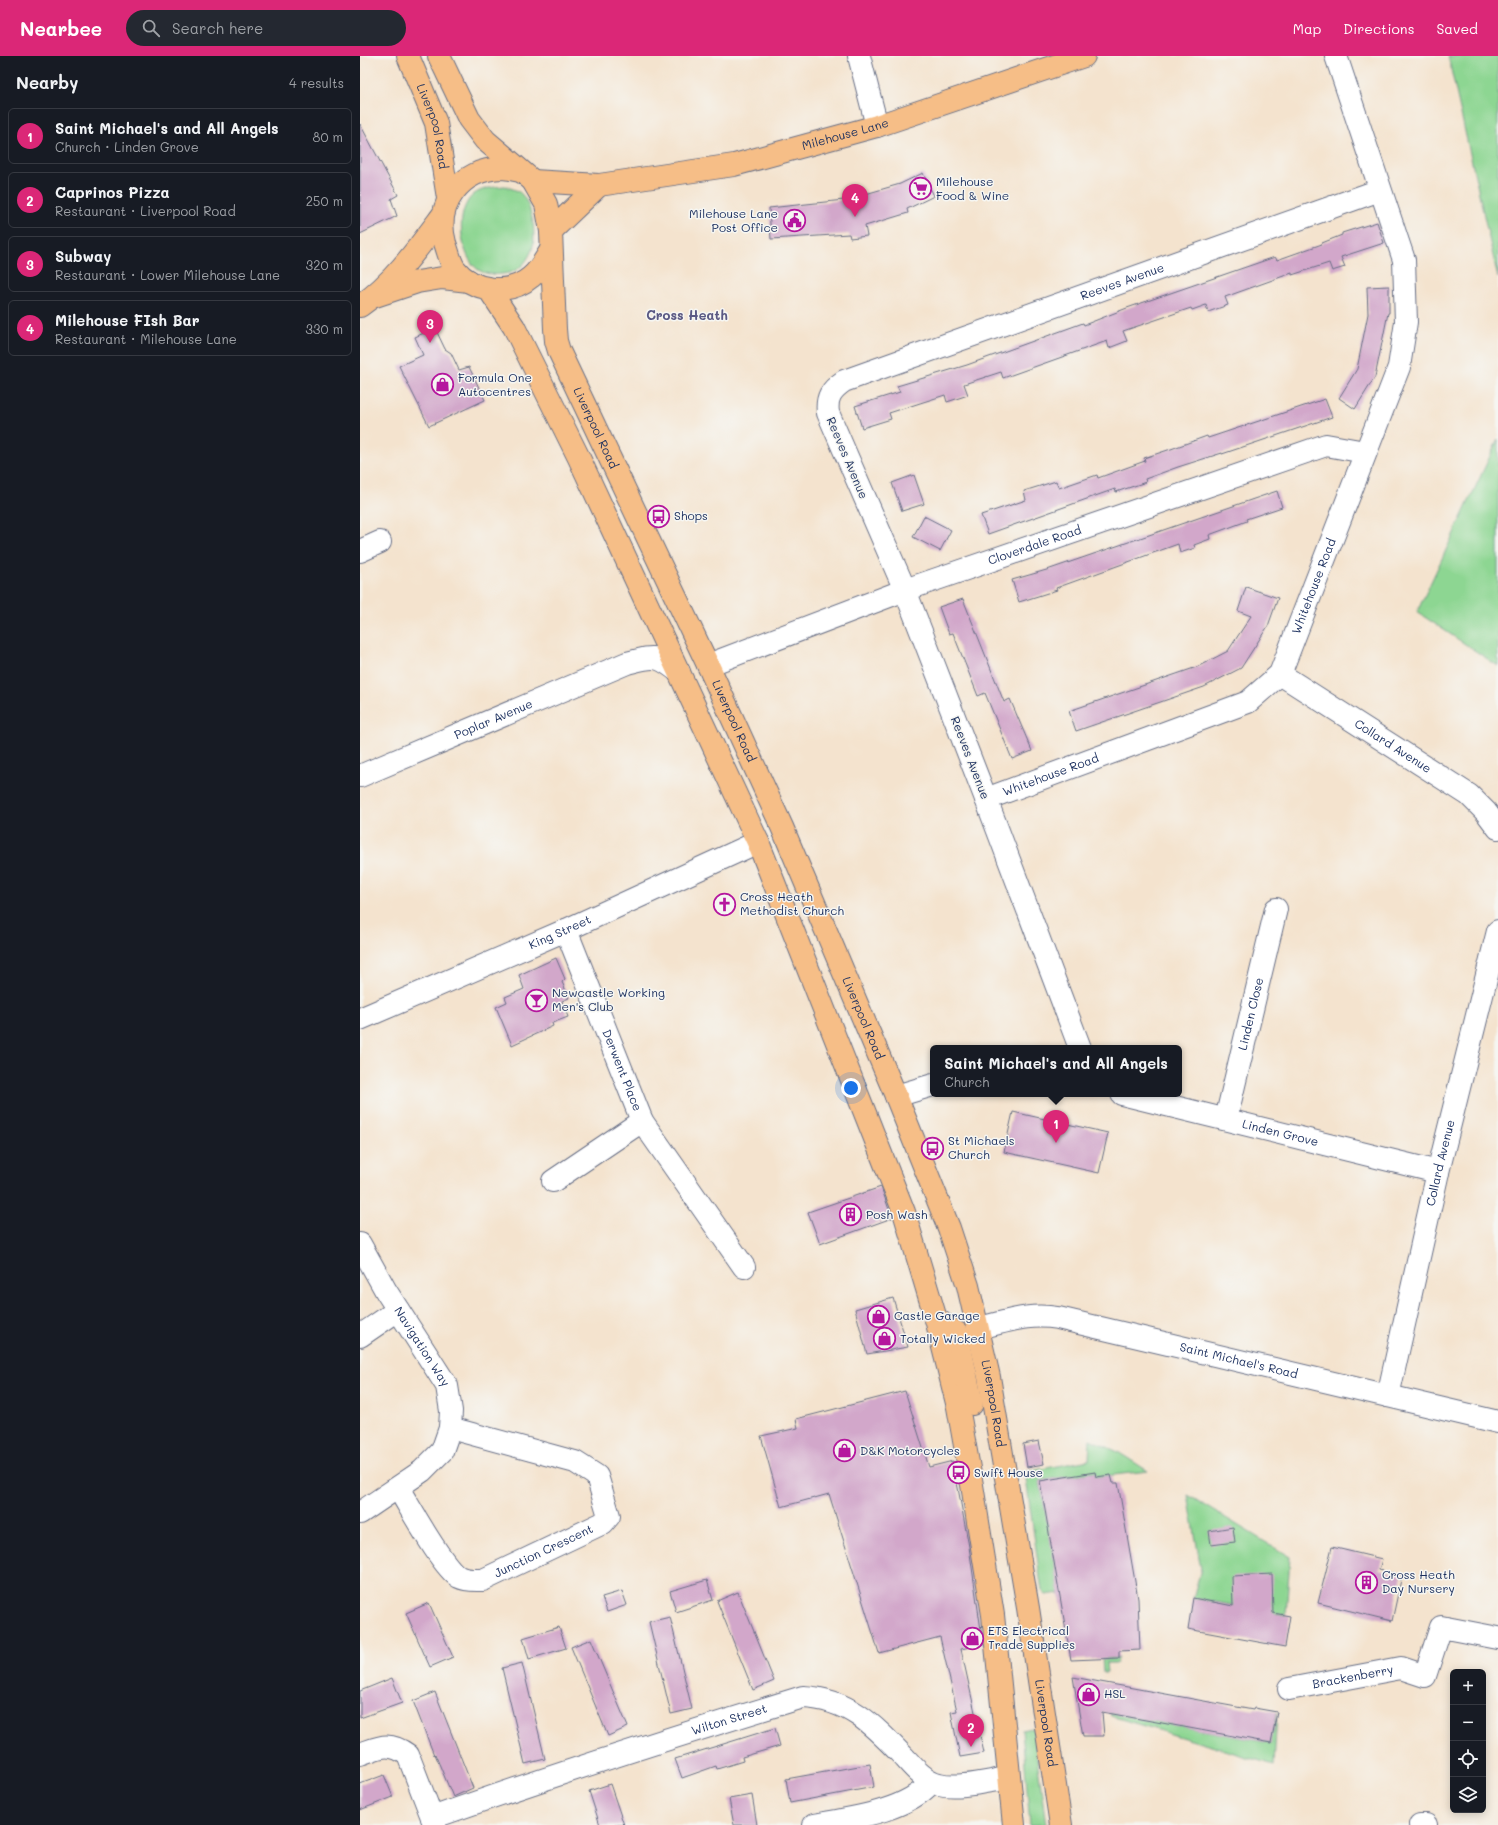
<!DOCTYPE html>
<html lang="en">
<head>
<meta charset="utf-8">
<style>
  body { margin:0; font-family:Mali,sans-serif; background:#242831; color:#f1f3f6 }
  .controls { position:absolute; right:12px; bottom:12px; display:grid; overflow:hidden; border-radius:6px; box-shadow:0 2px 10px #0003 }
  .controls button { width:36px; height:36px; display:grid; place-items:center; padding:0; border:0; border-bottom:1px solid #363941; background:#171b24; color:#f1f3f6; font:20px sans-serif }
  .you { position:absolute; left:491px; top:1032px; width:14px; height:14px; margin:-10px; border:3px solid #fff; border-radius:50%; background:#1a73e8; box-shadow:0 0 0 6px #1a73e833 }
  .badge { display:grid; place-items:center; width:26px; height:26px; border-radius:50%; background:#db2777; color:#fff; font-size:13px; font-weight:700 }
  .pin { position:absolute; translate:-50% -33px; filter:drop-shadow(0 1px 2px #0008) }
  .pin::after { content:''; position:absolute; top:21px; width:14px; height:12px; background:inherit; clip-path:polygon(0 0,100% 0,50% 100%) }
  .popup { position:absolute; left:570px; top:989px; width:252px; height:52px; box-sizing:border-box; display:grid; place-content:center; border-radius:6px; background:#171b24; filter:drop-shadow(0 1px 3px #0005); font-size:13px; white-space:nowrap; color:#9ea1a6 }
  .popup b { font-size:15px; color:#f1f3f6 }
  .popup::after { content:''; position:absolute; left:50%; top:100%; margin-left:-8px; border:8px solid transparent; border-top-color:#171b24 }
  .list { margin:0; padding:0; list-style:none }
  h2 { display:flex; justify-content:space-between; align-items:center; height:52px; margin:0; padding:0 16px; font-size:17px }
  h2 small { font-size:13px; font-weight:400; color:#9ea1a6 }
  .list li { display:grid; grid-template-columns:26px 1fr auto; gap:12px; align-items:center; box-sizing:border-box; height:56px; margin:0 8px 8px; padding:0 8px; border:1px solid #363941; border-radius:6px }
  .list b { display:block; font-size:15px; white-space:nowrap }
  .list p { margin:0; font-size:13px; white-space:nowrap; color:#9ea1a6 }
  .list em { font-size:13px; font-style:normal; color:#9ea1a6 }
  .icon { flex:none; width:22px; height:22px; fill:none; stroke:currentColor; stroke-width:2; stroke-linecap:round; stroke-linejoin:round }
  .map { position:relative; flex:none; width:1138px; height:1769px; overflow:hidden }
  header { display:flex; align-items:center; gap:24px; box-sizing:border-box; height:56px; padding:0 20px; background:#db2777; color:#fff }
  header strong { font-size:19px }
  nav { display:flex; gap:22px; margin-inline-start:auto; font-size:14px }
  .search { width:280px; height:36px; background:#242831; display:flex; align-items:center; gap:10px; box-sizing:border-box; padding:0 14px; border-radius:22px; color:#9ea1a6; font-size:15px }
  main { display:flex }
  aside { flex:1; background:#171b24 }
  .map>svg:first-child { display:block }
  .green { fill:#8dd692; stroke:#548278 }
  .building { fill:#d2a7ca }
  .lines { fill:none; stroke-linecap:round; stroke-linejoin:round }
  .minor-casing { stroke:#676e85; stroke-width:24 }
  .major-casing { stroke:#676e85; stroke-width:24 }
  .highway-casing { stroke:#676e85; stroke-width:24 }
  .minor { stroke:#fff; stroke-width:22 }
  .major { stroke:#f6be87; stroke-width:22 }
  .highway { stroke:#f6be87; stroke-width:22 }
  .labels { text-anchor:middle; stroke-width:3; stroke-linejoin:round; paint-order:stroke }
  .street-label { font-size:12px; fill:#1b2f5e; stroke:#f6f6f2 }
  .poi-label { font-size:12px; fill:#1b2f5e; stroke:#f6f6f2; text-anchor:start }
  .neighbourhood-label { font-size:13px; font-weight:bold; fill:#5b5984; stroke:#f6f6f2 }
</style>
</head>
<body>
<header>
<strong>Nearbee</strong>
<div class="search"><svg class="icon" aria-label="search" viewBox="0 0 24 24"><circle cx="10" cy="10" r="6"/><path d="M15 15l6 6"/></svg>Search here</div>
<nav><a>Map</a><a>Directions</a><a>Saved</a></nav>
</header>
<main>
<aside>
<h2>Nearby<small>4 results</small></h2>
<ul class="list">
<li><span class="badge">1</span><div><b>Saint Michael's and All Angels</b><p>Church · Linden Grove</p></div><em>80 m</em></li>
<li><span class="badge">2</span><div><b>Caprinos Pizza</b><p>Restaurant · Liverpool Road</p></div><em>250 m</em></li>
<li><span class="badge">3</span><div><b>Subway</b><p>Restaurant · Lower Milehouse Lane</p></div><em>320 m</em></li>
<li><span class="badge">4</span><div><b>Milehouse FIsh Bar</b><p>Restaurant · Milehouse Lane</p></div><em>330 m</em></li>
</ul>
</aside>
<div class="map">
<svg width="1138" height="1769" viewBox="0 0 1138 1769">
  <rect width="100%" height="100%" fill="#f6f6f2"/>
  <filter id="ink" filterUnits="userSpaceOnUse"><feTurbulence type="fractalNoise" baseFrequency=".025" numOctaves="2"/><feDisplacementMap in="SourceGraphic" scale="8" xChannelSelector="R" yChannelSelector="G"/><feConvolveMatrix kernelMatrix="1 2 1 2 8 2 1 2 1" color-interpolation-filters="sRGB"/></filter>
  <filter id="wash" filterUnits="userSpaceOnUse"><feTurbulence type="fractalNoise" baseFrequency=".012" numOctaves="4" result="noise"/><feDisplacementMap in="SourceGraphic" scale="16" xChannelSelector="R" yChannelSelector="G"/><feGaussianBlur stdDeviation="0.9" result="paint"/><feColorMatrix in="noise" values="0 0 0 0 0 0 0 0 0 0 0 0 0 0 0 0 0 1.4 0 .05"/><feComposite in="paint" operator="in"/></filter>
  <g filter="url(#wash)">
    <rect width="100%" height="100%" fill="#f4e3ce"/>
    <path class="green" d="M1088,0h50v222z
      M145,130c4,2 10,3 14,6 13,9 19,46 12,60 -6,13 -14,21 -29,22 -10,1 -21,0 -28,-8 -14,-16 -19,-55 -1,-71 9,-7 21,-8 32,-9z
      M1138,383v227l-81,-54z
      M730,1383l28,13 30,19 -52,6 -1,-5 -55,9 20,112 -14,2 -4,-4 -17,-119 64,-12z
      M828,1439l102,62 -4,58 -93,-17 8,-29z
      M739,1548l4,10 2,45 14,-1 -3,5h-10l1,10h-4z
      M917,1656l-3,53 -163,-49 -1,-3 161,30z
      M673,1672l13,97h-16l-8,-95z"/>
    <g id="blocks">
      <path class="building" d="M0,68l38,71 -7,4 6,17 -37,18z
        M563,117l11,23 -27,13 1,4 -43,13 2,10 -17,2 -1,-4 -78,5 -2,-31 75,-8v-2l25,-5 31,-9z
        M1017,166l7,21 -43,14 4,10 -13,4 -3,-8 -37,12v-2l-67,24 3,8 -20,7 -2,-7 -14,5 -1,-2 -68,23 4,10 -18,7 -2,-7 -104,37 -2,-6 -37,12 4,11 -21,7 -2,-7 -56,18 2,6 -29,9 -7,-22 45,-14 -3,-6 70,-21 116,-42 1,2 43,-17 148,-51 2,3 45,-16v-1l20,-8v-2z
        M1029,230v27h-1l-13,64 -20,32 -16,-11 18,-29 11,-55 -1,-27z
        M75,272l10,21 6,4 8,17 10,-3 16,33 -56,26 -30,-60 24,-11 -8,-18z
        M965,343l7,18 -110,37v-1l-44,14 -33,12 1,3 -30,10 -1,-3 -127,45 -7,-19 45,-15 -2,-9 32,-10 3,7 38,-13 1,3 47,-17 -1,-3 27,-9 36,-13 1,2z
        M554,419l10,29 -22,7 -10,-28z
        M917,435l5,16 -36,12 1,2 -38,14 1,4 -16,6 1,3 -15,5 -2,-9 -122,44 1,2 -38,12 -7,-22 38,-11z
        M564,460l27,14 -11,21 -27,-14z
        M886,531l32,11 -10,28 -27,42 -37,19 -128,44 -7,-20 128,-44 31,-16 23,-35 -13,-5z
        M603,543l41,103 6,-3 22,52 -20,8 -27,-66 -7,3 -25,-63 -4,1 -10,-27z
        M196,902l9,21 -3,3 7,16 -7,3 6,16 -16,6 1,3 -41,19 -16,-38 11,-5 -2,-5 19,-8 -5,-14z
        M653,1056l95,21 -9,40 -95,-21z
        M521,1131l11,31 -72,26 -12,-32z
        M533,1242l15,49 -41,7 -12,-45z
        M545,1335l24,76 24,-6 16,86 14,97 -22,5 23,104 -24,4 -9,-45 6,-1 -17,-74 -61,16 -50,-159 -48,13 -20,-71 37,-8 -2,-9z
        M679,1385l5,23 -17,3 -4,-23z
        M735,1416l1,5 15,-2 2,8h5l20,116 2,51 -21,1v7l-48,2 -31,-179z
        M873,1471l2,15 -24,3 -2,-14z
        M972,1491l50,12 -3,11 23,5 -10,46 -74,-18z
        M912,1518l1,39 17,3 -5,31 -97,-18 5,-31 40,8 -1,-30z
        M347,1524l6,20 -37,12 -6,-21z
        M262,1535l5,14 -20,7 -5,-15z
        M378,1536l36,89 -21,9 -36,-89z
        M69,1547l24,54 -23,10 -24,-54z
        M310,1561l22,92 -21,5 -22,-92z
        M199,1571l7,21 -37,11 -6,-21z
        M231,1583l37,88 -20,9 -37,-89z
        M162,1607l23,96 -20,5 -23,-96z
        M713,1621l180,33 1,-2 23,4 -6,31 -169,-31 2,24h-21z
        M32,1622l10,25 -42,15v-27z
        M75,1636l38,96 -20,9 -18,-43 -1,1 -21,-54z
        M415,1672l5,18 -38,11 1,4 -26,8 -1,-3 -34,12 -7,-19z
        M510,1708l4,23 -84,16 -4,-24z
        M24,1719l9,22 -33,13v-26z
        M250,1728l14,41h-24l-11,-34z
        M392,1739l5,30h-23l-5,-26z"/>
    </g>
  </g>
  <g filter="url(#ink)">
    <use href="#blocks" fill-opacity="0" stroke="#676e85" stroke-width="1"/>
    <g class="lines">
      <defs>
        <g id="minor">
          <path d="M499,0l18,70"/>
          <path d="M0,495l20,-9"/>
          <path id="s1" d="M348,609l197,-75 421,-145 39,7"/>
          <path id="s2" d="M920,618l189,121 17,17 12,16"/>
          <path id="s3" d="M0,720l267,-113c28,-7 29,-9 52,9"/>
          <path id="s4" d="M626,743l262,-97 32,-28 119,-307 7,-45 -2,-62 -68,-204"/>
          <path id="s5" d="M206,874l76,191 102,146"/>
          <path id="s6" d="M0,963l206,-89 192,-88"/>
          <path id="s7" d="M720,992l-94,-249 -81,-209 -77,-177c-2,-16 3,-23 16,-32l536,-191"/>
          <path id="s8" d="M762,1038l316,78"/>
          <path d="M536,1040l37,-11"/>
          <path id="s9" d="M866,1063l50,-210"/>
          <path d="M193,1125l89,-60"/>
          <path id="s10" d="M0,1188l26,47 61,95 4,25 -1,17 -8,23 -20,20 -62,42"/>
          <path id="s11" d="M618,1272c29,-6 49,-15 80,-10l440,104"/>
          <path d="M0,1280l38,-26"/>
          <path id="s12" d="M1028,1340l50,-224 60,-241"/>
          <path id="s13" d="M38,1432c12,19 44,79 61,89 8,4 16,3 24,3l120,-57 6,-7 -12,-40 -22,-14 -125,-34"/>
          <path id="s14" d="M929,1633l112,-21 24,8 16,-49 57,11"/>
          <path d="M0,1698c20,-7 29,-13 48,1l27,70"/>
          <path id="s15" d="M72,1762c123,-44 247,-83 371,-121 47,2 72,30 102,61 9,10 20,23 34,26 19,5 49,-3 70,-6"/>
          <path d="M454,1769c38,-7 91,-13 118,-43"/>
          <path d="M1060,1769h6"/>
        </g>
        <g id="major">
          <path id="s16" d="M173,125l66,4 135,-20 143,-39 207,-70"/>
          <path d="M191,175l48,-46"/>
          <path d="M15,240l42,-14 25,-4 27,3"/>
          <path d="M0,250c33,-23 58,-58 82,-90"/>
        </g>
        <g id="highway">
          <path id="s17" d="M48,0l28,67 12,75"/>
          <path id="s18" d="M79,0l30,63 16,21 48,41 13,23 5,27 4,98 1,12 3,10 149,314 74,162 114,269 53,132 19,58 21,91 39,231 33,217"/>
          <path d="M160,115c-6,-1 -13,-3 -18,-3 -41,1 -68,36 -57,75 3,8 5,19 10,26 18,23 54,27 76,8 9,-7 14,-18 20,-27"/>
          <path d="M128,232l26,39 65,131 179,384 146,370 32,107 22,88 14,78 21,130 21,210"/>
          <path d="M576,1263l21,14 15,71"/>
        </g>
      </defs>
      <use href="#minor" class="minor-casing"/>
      <use href="#major" class="major-casing"/>
      <use href="#highway" class="highway-casing"/>
      <use href="#minor" class="minor"/>
      <use href="#major" class="major"/>
      <use href="#highway" class="highway"/>
    </g>
  </g>
  <defs>
    <symbol id="supermarket-ring" viewBox="-11 -11 22 22"><circle r="9.5" fill="#f6f6f2" stroke="#b5179e" stroke-width="1.5"/><path d="M-6-5.5h2.5l.6 2H6L4.5 2H-2.5L-4.4-4H-6ZM-1.5 3.2a1.3 1.3 0 1 0 .1 0ZM3 3.2a1.3 1.3 0 1 0 .1 0Z" fill="#b5179e"/></symbol>
    <symbol id="civic-ring" viewBox="-11 -11 22 22"><circle r="9.5" fill="#f6f6f2" stroke="#b5179e" stroke-width="1.5"/><path d="M-.6-6.5H3V-4.5H.6V-3L4-1V1h2V6H-6V1h2V-1L-.6-3ZM-1.2 2.5V6h2.4V2.5Z" fill="#b5179e"/></symbol>
    <symbol id="shop-ring" viewBox="-11 -11 22 22"><circle r="9.5" fill="#f6f6f2" stroke="#b5179e" stroke-width="1.5"/><path d="M-5-2.5h2.3a2.7 3.5 0 0 1 5.4 0H5L5.5 6h-11ZM-1.5-2.5h3a1.5 2.3 0 0 0-3 0Z" fill="#b5179e"/></symbol>
    <symbol id="bus-ring" viewBox="-11 -11 22 22"><circle r="9.5" fill="#f6f6f2" stroke="#b5179e" stroke-width="1.5"/><path d="M-5-6H5V4H4V6H2V4H-2V6H-4V4H-5ZM-3.5-4V0h7V-4ZM-3.5 1.2v1.5H-2V1.2ZM2 1.2v1.5H3.5V1.2Z" fill="#b5179e"/></symbol>
    <symbol id="church-ring" viewBox="-11 -11 22 22"><circle r="9.5" fill="#f6f6f2" stroke="#b5179e" stroke-width="1.5"/><path d="M-1.2-6h2.4v3.5h3.3v2.4h-3.3V6h-2.4V-.1h-3.3v-2.4h3.3Z" fill="#b5179e"/></symbol>
    <symbol id="bar-ring" viewBox="-11 -11 22 22"><circle r="9.5" fill="#f6f6f2" stroke="#b5179e" stroke-width="1.5"/><path d="M-6-5H6L.8 .8V4.5H3.5V6h-7V4.5H-.8V.8Z" fill="#b5179e"/></symbol>
    <symbol id="building-ring" viewBox="-11 -11 22 22"><circle r="9.5" fill="#f6f6f2" stroke="#b5179e" stroke-width="1.5"/><path d="M-4-6H4V6H1V3H-1V6H-4ZM-2.5-4.3h1.7v1.8h-1.7ZM.8-4.3h1.7v1.8H.8ZM-2.5-1h1.7V.8h-1.7ZM.8-1h1.7V.8H.8Z" fill="#b5179e"/></symbol>
  </defs>
  <g fill-rule="evenodd">
    <use href="#supermarket-ring" x="548" y="120" width="25" height="25"/>
    <use href="#civic-ring" x="422" y="152" width="25" height="25"/>
    <use href="#shop-ring" x="70" y="316" width="25" height="25"/>
    <use href="#bus-ring" x="286" y="448" width="25" height="25"/>
    <use href="#church-ring" x="352" y="836" width="25" height="25"/>
    <use href="#bar-ring" x="164" y="932" width="25" height="25"/>
    <use href="#bus-ring" x="560" y="1080" width="25" height="25"/>
    <use href="#building-ring" x="478" y="1146" width="25" height="25"/>
    <use href="#shop-ring" x="506" y="1248" width="25" height="25"/>
    <use href="#shop-ring" x="512" y="1270" width="25" height="25"/>
    <use href="#shop-ring" x="472" y="1382" width="25" height="25"/>
    <use href="#bus-ring" x="586" y="1404" width="25" height="25"/>
    <use href="#building-ring" x="994" y="1514" width="25" height="25"/>
    <use href="#shop-ring" x="600" y="1570" width="25" height="25"/>
    <use href="#shop-ring" x="716" y="1626" width="25" height="25"/>
  </g>
  <g class="labels">
    <g class="street-label">
      <text dy="4" stroke="none"><textPath href="#s17" startOffset="75">Liverpool Road</textPath></text>
      <text dy="4" stroke="none"><textPath href="#s16" startOffset="318">Milehouse Lane</textPath></text>
      <text dy="4" stroke="none"><textPath href="#s7" startOffset="1017">Reeves Avenue</textPath></text>
      <text dy="4" stroke="none"><textPath href="#s18" startOffset="419">Liverpool Road</textPath></text>
      <text transform="translate(487 402) rotate(67)" y="4">Reeves Avenue</text>
      <text dy="4" stroke="none"><textPath href="#s1" startOffset="348">Cloverdale Road</textPath></text>
      <text dy="4" stroke="none"><textPath href="#s4" startOffset="416">Whitehouse Road</textPath></text>
      <text dy="4" stroke="none"><textPath href="#s3" startOffset="145">Poplar Avenue</textPath></text>
      <text dy="4" stroke="none"><textPath href="#s18" startOffset="743">Liverpool Road</textPath></text>
      <text dy="4" stroke="none"><textPath href="#s2" startOffset="134">Collard Avenue</textPath></text>
      <text transform="translate(610 702) rotate(69)" y="4">Reeves Avenue</text>
      <text dy="4" stroke="none"><textPath href="#s4" startOffset="69">Whitehouse Road</textPath></text>
      <text dy="4" stroke="none"><textPath href="#s6" startOffset="218">King Street</textPath></text>
      <text dy="4" stroke="none"><textPath href="#s9" startOffset="108">Linden Close</textPath></text>
      <text dy="4" stroke="none"><textPath href="#s18" startOffset="1067">Liverpool Road</textPath></text>
      <text dy="4" stroke="none"><textPath href="#s5" startOffset="151">Derwent Place</textPath></text>
      <text dy="4" stroke="none"><textPath href="#s8" startOffset="163">Linden Grove</textPath></text>
      <text dy="4" stroke="none"><textPath href="#s12" startOffset="239">Collard Avenue</textPath></text>
      <text dy="4" stroke="none"><textPath href="#s10" startOffset="120">Navigation Way</textPath></text>
      <text dy="4" stroke="none"><textPath href="#s11" startOffset="267">Saint Michael's Road</textPath></text>
      <text dy="4" stroke="none"><textPath href="#s18" startOffset="1475">Liverpool Road</textPath></text>
      <text dy="4" stroke="none"><textPath href="#s13" startOffset="200">Junction Crescent</textPath></text>
      <text dy="4" stroke="none"><textPath href="#s14" startOffset="65">Brackenberry</textPath></text>
      <text dy="4" stroke="none"><textPath href="#s15" startOffset="313">Wilton Street</textPath></text>
      <text dy="4" stroke="none"><textPath href="#s18" startOffset="1799">Liverpool Road</textPath></text>
    </g>
    <g class="poi-label">
      <text x="576" y="130">Milehouse<tspan x="576" dy="14">Food &amp; Wine</tspan></text>
      <text x="418" y="162" text-anchor="end">Milehouse Lane<tspan x="418" dy="14">Post Office</tspan></text>
      <text x="98" y="326">Formula One<tspan x="98" dy="14">Autocentres</tspan></text>
      <text x="314" y="464">Shops</text>
      <text x="380" y="845">Cross Heath<tspan x="380" dy="14">Methodist Church</tspan></text>
      <text x="192" y="941">Newcastle Working<tspan x="192" dy="14">Men's Club</tspan></text>
      <text x="588" y="1089">St Michaels<tspan x="588" dy="14">Church</tspan></text>
      <text x="506" y="1163">Posh Wash</text>
      <text x="534" y="1264">Castle Garage</text>
      <text x="540" y="1287">Totally Wicked</text>
      <text x="500" y="1399">D&amp;K Motorcycles</text>
      <text x="614" y="1421">Swift House</text>
      <text x="1022" y="1523">Cross Heath<tspan x="1022" dy="14">Day Nursery</tspan></text>
      <text x="628" y="1579">ETS Electrical<tspan x="628" dy="14">Trade Supplies</tspan></text>
      <text x="744" y="1642">HSL</text>
    </g>
    <g class="neighbourhood-label">
      <text x="327" y="264">Cross Heath</text>
    </g>
  </g>
</svg>
<div class="controls">
<button>+</button>
<button>−</button>
<button><svg class="icon" aria-label="locate" viewBox="0 0 24 24"><circle cx="12" cy="12" r="6"/><path d="M12 2v4M12 18v4M2 12h4M18 12h4"/></svg></button>
<button><svg class="icon" aria-label="layers" viewBox="0 0 24 24"><path d="M12 4l9 5-9 5-9-5zM3 14l9 5 9-5"/></svg></button>
</div>
<div class="you"></div>
<div class="pin badge" style="left:696px;top:1087px">1</div>
<div class="popup"><b>Saint Michael's and All Angels</b>Church</div>
<div class="pin badge" style="left:611px;top:1691px">2</div>
<div class="pin badge" style="left:70px;top:287px">3</div>
<div class="pin badge" style="left:495px;top:161px">4</div>
</div>
</main>
</body>
</html>
